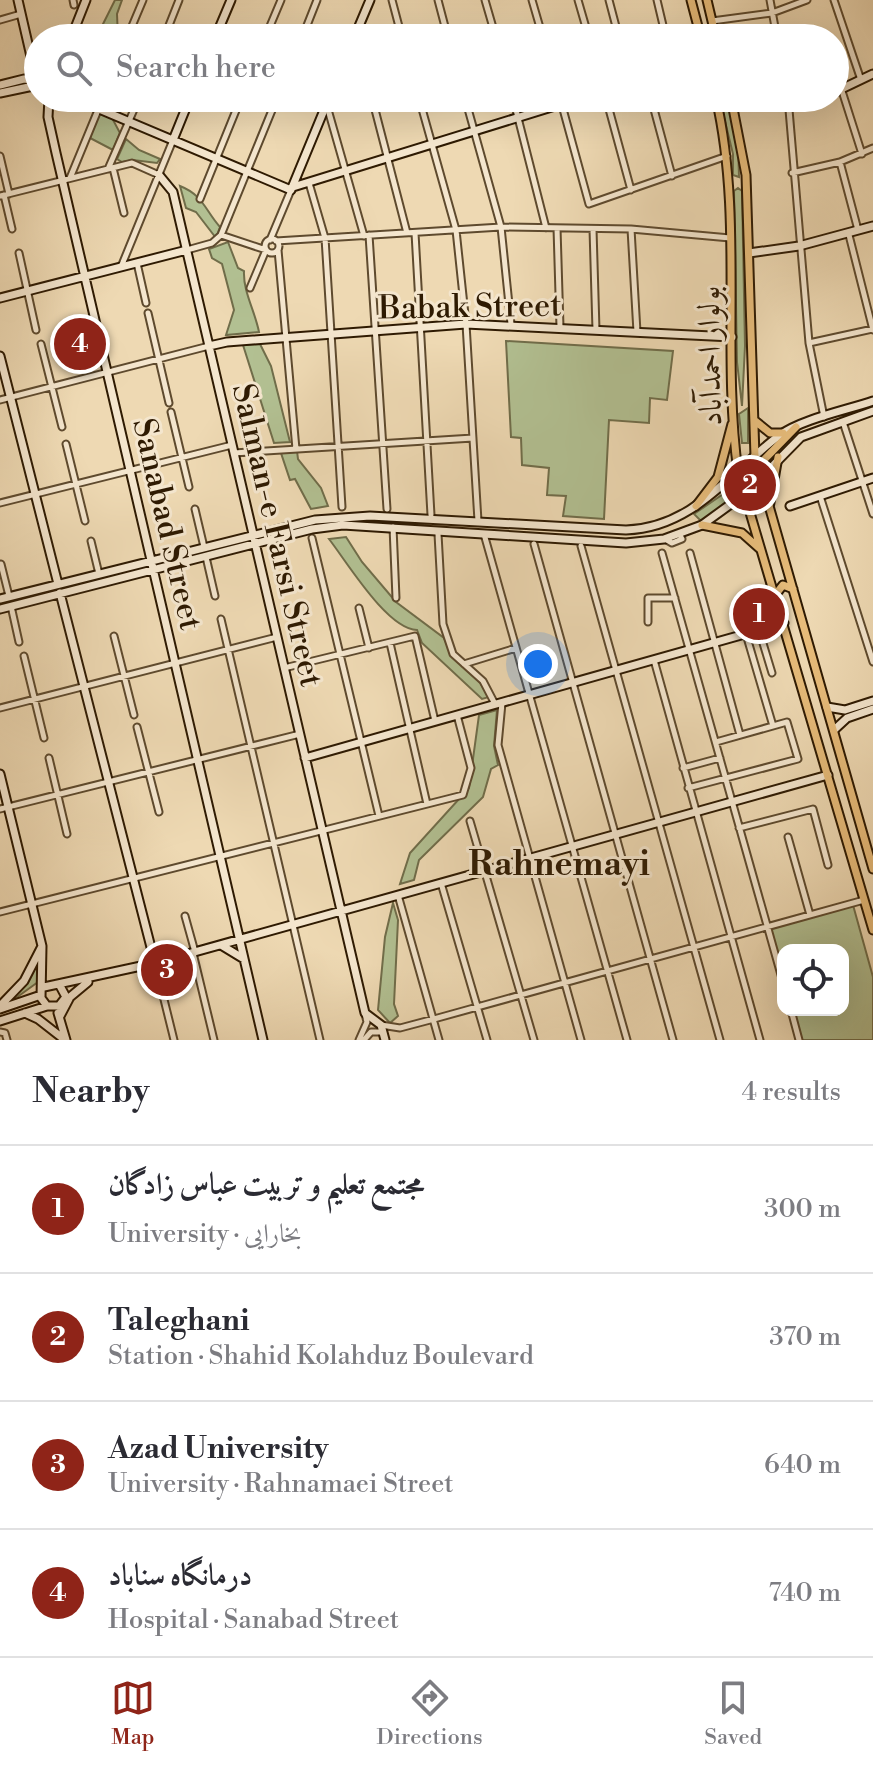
<!DOCTYPE html>
<html lang="en">
<head>
<meta charset="utf-8">
<style>
  body { margin:0; font-family:"Libre Bodoni",Amiri,serif; background:#f7f7f7; color:#2b2b33 }
  .controls { position:absolute; right:24px; bottom:24px; display:grid; overflow:hidden; border-radius:16px; box-shadow:0 8px 32px #0002 }
  .controls button { width:72px; height:72px; display:grid; place-items:center; padding:0; border:0; border-bottom:2px solid #e1e1e2; background:#fff; color:#2b2b33; font:40px sans-serif }
  .you { position:absolute; left:538px; top:664px; width:28px; height:28px; margin:-20px; border:6px solid #fff; border-radius:50%; background:#1a73e8; box-shadow:0 0 0 12px #1a73e833 }
  .badge { display:grid; place-items:center; width:52px; height:52px; border-radius:50%; background:#8f2418; color:#fff; font-size:26px; font-weight:700 }
  .pin { position:absolute; translate:-50% -50%; border:4px solid #fff; box-shadow:0 2px 8px #0006 }
  .list { margin:0; padding:0; list-style:none }
  h2 { display:flex; justify-content:space-between; align-items:center; height:104px; margin:0; padding:0 32px; font-size:34px }
  h2 small { font-size:26px; font-weight:400; color:#7c7c81 }
  .list li { display:grid; grid-template-columns:52px 1fr auto; gap:24px; align-items:center; box-sizing:border-box; height:128px; padding:0 32px; border-top:2px solid #e1e1e2 }
  .list b { display:block; font-size:30px; white-space:nowrap }
  .list p { margin:0; font-size:26px; white-space:nowrap; color:#7c7c81 }
  .list em { font-size:26px; font-style:normal; color:#7c7c81 }
  .icon { flex:none; width:44px; height:44px; fill:none; stroke:currentColor; stroke-width:2; stroke-linecap:round; stroke-linejoin:round }
  .map { position:relative; flex:none; width:873px; height:1040px; overflow:hidden }
  .search { position:absolute; background:#fff; box-shadow:0 8px 32px #0002; left:24px; right:24px; top:24px; height:88px; display:flex; align-items:center; gap:20px; box-sizing:border-box; padding:0 28px; border-radius:44px; color:#7c7c81; font-size:30px }
  .sheet { height:616px; background:#fff }
  nav { display:flex; justify-content:space-around; align-items:center; box-sizing:border-box; height:112px; border-top:2px solid #e1e1e2; background:#fff; font-size:22px; color:#7c7c81 }
  nav a { display:grid; justify-items:center; gap:4px }
  nav .on { color:#8f2418 }
  .map>svg:first-child { display:block }
  .green { fill:#b2c092; stroke:#706d4a; stroke-width:2 }
  .lines { fill:none; stroke-linecap:round; stroke-linejoin:round }
  .street-casing { stroke:#5e4a2e; stroke-width:9 }
  .secondary-casing { stroke:#2e1a02; stroke-width:11 }
  .primary-casing { stroke:#2e1a02; stroke-width:11 }
  .street { stroke:#f4e6ce; stroke-width:5 }
  .secondary { stroke:#f4e6ce; stroke-width:7 }
  .primary { stroke:#e7bc7a; stroke-width:7 }
  .labels { text-anchor:middle; stroke-width:6; stroke-linejoin:round; paint-order:stroke }
  .street-label { font-size:32px; fill:#2e1a02; stroke:#f4e6ce }
  .neighbourhood-label { font-size:34px; font-weight:bold; fill:#2e1a02; stroke:#f4e6ce }
</style>
</head>
<body>
<div class="map">
<svg width="873" height="1040" viewBox="0 0 873 1040">
  <rect width="100%" height="100%" fill="#eed9b3"/>
  <filter id="stains"><feTurbulence type="fractalNoise" baseFrequency=".0025" numOctaves="4"/><feColorMatrix values="0 0 0 0 .2 0 0 0 0 .09 0 0 0 0 .02 0 0 0 .5 -.17"/></filter>
  <radialGradient id="worn" r=".72"><stop offset=".6" stop-color="#630" stop-opacity="0"/><stop offset="1" stop-color="#630" stop-opacity=".3"/></radialGradient>
  <path class="green" d="M115,0h7l-5,14 1,24h-22z
    M729,107l9,38 1,32 -6,-2v-21l-11,-45z
    M103,113l8,3 9,17 -7,17 -23,-12 8,-23z
    M126,139l13,11 21,9 -3,4 -24,-3 -11,2 -5,-3z
    M180,186c23,9 25,24 40,41l-4,11 -20,-26 -10,-4z
    M738,188l4,3 3,155 -3,60 -5,-44 -3,-171z
    M228,242l10,26 6,3c-1,21 11,40 15,61l-33,3 8,-25 -12,-46 -10,-6 -3,-9z
    M506,341l167,10 -6,49 -17,-2 -1,25 -40,-3 -5,99 -41,-3 3,-20 -19,-1 2,-27 -27,-3 -1,-27 -10,-1z
    M260,344l11,22 19,76 -16,1 -31,-98z
    M748,408v35h-6l-3,-29z
    M297,451l1,8 23,29 7,18 -17,3 -16,-30 -5,1 -9,-27z
    M732,488l2,10 -33,23 -7,-7z
    M346,537l16,25 34,40 48,36 8,18 27,25 10,16 -7,2 -60,-56 -5,-13c-30,-1 -70,-68 -88,-91z
    M497,710l-3,36 4,19 -7,4 -8,28 -64,63 -5,20 -14,4 10,-31 59,-65 10,-73z
    M393,903l5,17 -4,84 4,12 -8,7 -12,-13 7,-73z
    M853,905l20,72v63h-71l-9,-30h50v-60h-60v25l-13,-44 3,-4z
    M42,958l-4,24 -29,21z"/>
  <g class="lines">
    <defs>
      <path id="street" d="M73,0l1,5
        M392,0l10,38
        M438,0l10,38
        M485,0l11,38
        M532,0l11,38
        M578,0l11,38
        M609,0l10,38
        M657,0l9,38
        M770,0l7,38
        M834,0l27,80
        M0,20l21,-6
        M712,21l60,-8 35,-13
        M127,38l16,-38
        M164,38l15,-38
        M265,38l16,-38
        M302,38l15,-38
        M835,69l27,85
        M372,98l35,135
        M419,98l37,132 10,94 12,197
        M465,98l36,129 10,97
        M513,98l33,130
        M560,98l29,106 138,-48
        M606,98l25,92
        M651,98l21,78
        M788,98l21,245 15,74
        M327,106l37,130
        M0,156l9,38
        M840,162l18,68
        M113,168l11,45
        M108,169l31,-71
        M792,173l48,-11 33,-14
        M70,178l33,-80
        M309,183l16,55 17,269
        M4,195l8,34
        M0,196l132,-33 27,12
        M200,199l41,-101
        M557,228l3,99
        M593,229l3,101
        M631,229l6,103
        M415,233l16,282
        M221,235l45,15 -16,38
        M369,235l18,274
        M849,235l24,95
        M265 246a7 7 0 1 1 14 0a7 7 0 1 1-14 0Z
        M270,240l21,-50
        M276,241l225,-14 130,2 99,9
        M187,250l25,-7 9,-8 56,-137
        M278,250l18,199
        M19,253l17,77
        M137,263l9,40
        M121,267l52,-127
        M148,313l21,90
        M809,343l64,-14
        M41,344l21,83
        M0,400l209,-54
        M171,412l18,75
        M843,422l30,92
        M66,444l19,77
        M234,453l239,-15
        M820,496l53,166
        M0,503l232,-58
        M195,509l9,38
        M393,527l3,71
        M438,534l5,90 10,30 30,27 12,23
        M484,534l143,506
        M312,538l67,278
        M665,539l7,4 10,-4 -2,-4
        M91,541l8,33
        M534,544l139,496
        M581,546l139,494
        M662,553l121,429
        M690,553l50,182
        M206,557l9,39
        M1,564l8,32
        M11,606l8,36
        M359,608l10,40
        M221,619l99,421
        M648,622v-24h27
        M759,630l13,43
        M746,634l27,92
        M114,636l20,79
        M390,643l37,161
        M24,656l20,82
        M654,660l106,380
        M464,664l52,-16
        M284,668l131,-32 20,85
        M502,703l-4,42 83,295
        M0,708l277,-71
        M137,727l22,85
        M49,758l18,76
        M683,768l37,-10
        M688,788l110,-29 -11,-37 -71,20
        M0,809l300,-75
        M470,821l64,219
        M739,828l74,-19 15,56
        M788,837l22,78
        M441,883l46,157
        M398,895l41,145
        M0,912l463,-117 8,-27 -14,-53
        M185,916l10,36
        M193,953l21,87
        M155,963l19,77
        M791,1010l8,30
        M381,1025l19,3 34,-9 430,-119
        M0,1032l5,1 2,7
        M359,1040l8,-18 -2,-8
        M364,1040l7,-8h12"/>
      <path id="secondary" d="M18,0l14,61 6,9
        M71,38l15,-38
        M215,38l16,-38
        M354,38l16,-38
        M0,85l24,-6 14,2
        M835,92l38,-18
        M0,93l38,-8
        M49,98l-1,19 8,36 207,887
        M73,98l218,92 38,-92
        M789,106l27,-8
        M173,140l17,-42
        M159,175l14,17 192,821 16,12 4,15
        M293,187l288,-89
        M749,253l50,-7 74,-20
        M0,298l187,-48
        M209,346l18,-4 239,-18 266,13
        M0,356l58,228
        M790,506l83,-28
        M60,593l95,370
        M0,599l315,-79 55,-4 256,14c68,-2 105,-59 154,-95 22,-16 67,-25 93,-34
        M0,609l312,-80 31,-4 283,18 38,-4 38,-14 44,-32 55,-56 72,-26
        M827,707l18,3 28,-9
        M834,730l13,-12 26,-9
        M305,758l479,-135
        M0,774l42,172 -1,52 6,8
        M221,945l23,14
        M44,987l111,-24 673,-188
        M0,1006l24,-25 17,-33
        M0,1009l41,-14
        M25,1013l13,6 27,21
        M58,1013l8,27
        M60,1016l10,-19 18,-15
        M0,1021l47,-15h12l7,-9 -7,-13"/>
      <path id="primary" d="M691,0l10,38
        M707,0l9,38
        M716,98c28,123 5,250 22,374l135,458
        M731,98l15,77 9,282 118,412
        M754,420l16,13h13
        M746,493l11,-26 39,-40
        M696,506l22,-29 14,-53
        M769,508l9,-51
        M702,525l40,8 18,16
        M776,594l7,-9 10,4"/>
    </defs>
    <use href="#street" class="street-casing"/>
    <use href="#secondary" class="secondary-casing"/>
    <use href="#primary" class="primary-casing"/>
    <use href="#street" class="street"/>
    <use href="#secondary" class="secondary"/>
    <use href="#primary" class="primary"/>
  </g>
  <g class="labels">
    <g class="street-label">
      <text transform="translate(470 306) rotate(-1)" y="11">Babak Street</text>
      <text transform="translate(709 356) rotate(-91)" y="11">بولوار احمدآباد</text>
      <text transform="translate(168 524) rotate(77)" y="11">Sanabad Street</text>
      <text transform="translate(278 535) rotate(77)" y="11">Salman-e Farsi Street</text>
    </g>
    <g class="neighbourhood-label">
      <text x="559" y="875">Rahnemayi</text>
    </g>
  </g>
  <rect width="100%" height="100%" filter="url(#stains)"/>
  <rect width="100%" height="100%" fill="url(#worn)"/>
</svg>
<div class="controls">
<button><svg class="icon" aria-label="locate" viewBox="0 0 24 24"><circle cx="12" cy="12" r="6"/><path d="M12 2v4M12 18v4M2 12h4M18 12h4"/></svg></button>
</div>
<div class="you"></div>
<div class="pin badge" style="left:759px;top:614px">1</div>
<div class="pin badge" style="left:750px;top:485px">2</div>
<div class="pin badge" style="left:167px;top:970px">3</div>
<div class="pin badge" style="left:80px;top:344px">4</div>
<div class="search"><svg class="icon" aria-label="search" viewBox="0 0 24 24"><circle cx="10" cy="10" r="6"/><path d="M15 15l6 6"/></svg>Search here</div>
</div>
<section class="sheet">
<h2>Nearby<small>4 results</small></h2>
<ul class="list">
<li><span class="badge">1</span><div><b>مجتمع تعلیم و تربیت عباس زادگان</b><p>University · بخارایی</p></div><em>300 m</em></li>
<li><span class="badge">2</span><div><b>Taleghani</b><p>Station · Shahid Kolahduz Boulevard</p></div><em>370 m</em></li>
<li><span class="badge">3</span><div><b>Azad University</b><p>University · Rahnamaei Street</p></div><em>640 m</em></li>
<li><span class="badge">4</span><div><b>درمانگاه سناباد</b><p>Hospital · Sanabad Street</p></div><em>740 m</em></li>
</ul>
</section>
<nav>
<a class="on"><svg class="icon" aria-label="map" viewBox="0 0 24 24"><path d="M3 6l6-2 6 2 6-2v14l-6 2-6-2-6 2zM9 4v14M15 6v14"/></svg>Map</a>
<a><svg class="icon" aria-label="directions" viewBox="0 0 24 24"><path d="M12 3l9 9-9 9-9-9zM9 14v-3h6M13 9l2 2-2 2"/></svg>Directions</a>
<a><svg class="icon" aria-label="saved" viewBox="0 0 24 24"><path d="M7 4h10v16l-5-4-5 4z"/></svg>Saved</a>
</nav>
</body>
</html>
